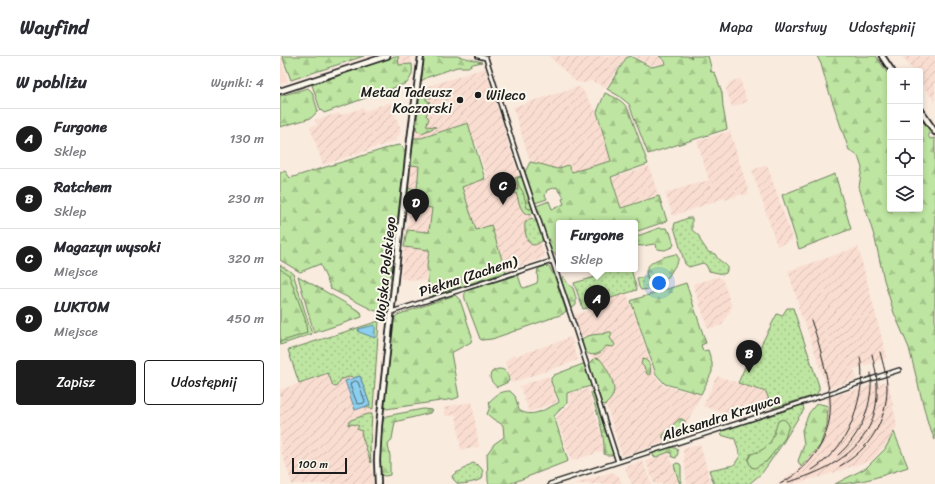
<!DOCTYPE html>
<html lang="pl">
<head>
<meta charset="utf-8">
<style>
  body { margin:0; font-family:Sriracha,sans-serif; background:#f7f7f7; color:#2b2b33 }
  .controls { position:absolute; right:12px; top:12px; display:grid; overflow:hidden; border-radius:4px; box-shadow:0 2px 6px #0003 }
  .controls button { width:36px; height:36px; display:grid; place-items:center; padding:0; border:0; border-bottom:1px solid #e1e1e2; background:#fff; color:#2b2b33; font:20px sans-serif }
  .scale { position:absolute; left:12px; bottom:10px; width:55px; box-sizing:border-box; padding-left:4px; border:2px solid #1c1c1c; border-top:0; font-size:11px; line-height:14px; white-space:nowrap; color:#1c1c1c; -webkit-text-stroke:3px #fbf7ec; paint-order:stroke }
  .you { position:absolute; left:379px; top:227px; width:14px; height:14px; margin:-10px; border:3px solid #fff; border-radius:50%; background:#1a73e8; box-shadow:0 0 0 6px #1a73e833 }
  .badge { display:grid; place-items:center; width:26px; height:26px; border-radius:50%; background:#1c1c1c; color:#fff; font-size:13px; font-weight:700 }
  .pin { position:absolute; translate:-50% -33px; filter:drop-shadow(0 1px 2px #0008) }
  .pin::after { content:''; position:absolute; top:21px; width:14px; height:12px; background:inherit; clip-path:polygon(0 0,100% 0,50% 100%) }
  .popup { position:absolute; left:276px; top:164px; width:82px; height:52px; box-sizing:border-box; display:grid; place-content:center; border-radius:4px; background:#fff; filter:drop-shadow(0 1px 3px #0005); font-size:13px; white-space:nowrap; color:#7c7c81 }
  .popup b { font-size:15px; color:#2b2b33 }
  .popup::after { content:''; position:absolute; left:50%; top:100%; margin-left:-8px; border:8px solid transparent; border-top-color:#fff }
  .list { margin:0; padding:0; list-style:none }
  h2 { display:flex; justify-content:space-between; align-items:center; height:52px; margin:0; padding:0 16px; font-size:17px }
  h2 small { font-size:13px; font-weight:400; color:#7c7c81 }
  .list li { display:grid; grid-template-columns:26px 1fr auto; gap:12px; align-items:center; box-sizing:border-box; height:60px; padding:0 16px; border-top:1px solid #e1e1e2 }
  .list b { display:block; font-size:15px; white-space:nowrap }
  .list p { margin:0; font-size:13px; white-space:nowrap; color:#7c7c81 }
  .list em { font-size:13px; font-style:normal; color:#7c7c81 }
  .actions { display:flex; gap:8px; padding:12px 16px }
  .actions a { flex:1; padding:9px 0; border:1px solid #1c1c1c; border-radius:4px; text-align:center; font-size:14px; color:#1c1c1c }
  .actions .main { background:#1c1c1c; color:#fff }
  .icon { flex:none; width:22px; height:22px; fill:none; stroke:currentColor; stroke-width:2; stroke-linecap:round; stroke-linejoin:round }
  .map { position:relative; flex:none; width:655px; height:428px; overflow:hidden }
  header { display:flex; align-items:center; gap:24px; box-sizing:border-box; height:56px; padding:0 20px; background:#fff; border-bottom:1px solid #e1e1e2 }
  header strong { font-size:19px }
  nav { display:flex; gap:22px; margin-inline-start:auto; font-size:14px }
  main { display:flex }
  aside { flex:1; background:#fff }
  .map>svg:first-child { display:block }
  .built { fill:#f9ddd0 }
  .industrial { fill:url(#industrial-furrows) }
  .grass { fill:url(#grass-dots); stroke:#6d805e }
  .forest { fill:url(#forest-firs); stroke:#6d805e }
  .water { fill:url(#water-ripples); stroke:#60879a }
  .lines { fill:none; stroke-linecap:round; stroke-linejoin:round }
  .shore { stroke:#496470; stroke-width:1 }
  .street-casing { stroke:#1c1c1c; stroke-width:6 }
  .secondary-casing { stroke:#1c1c1c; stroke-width:8 }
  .street { stroke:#fbf7ec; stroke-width:3 }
  .secondary { stroke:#fbf7ec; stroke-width:4.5 }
  .rail { stroke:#1c1c1c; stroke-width:1 }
  .poi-dot { fill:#1c1c1c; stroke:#fbf7ec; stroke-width:1.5 }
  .labels { text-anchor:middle; stroke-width:4; stroke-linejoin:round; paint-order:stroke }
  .poi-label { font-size:14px; fill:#1c1c1c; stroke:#fbf7ec; text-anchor:end }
  .street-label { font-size:14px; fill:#1c1c1c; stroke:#fbf7ec }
</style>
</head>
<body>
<header>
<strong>Wayfind</strong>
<nav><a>Mapa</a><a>Warstwy</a><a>Udostępnij</a></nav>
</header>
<main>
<aside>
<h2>W pobliżu<small>Wyniki: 4</small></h2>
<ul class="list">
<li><span class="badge">A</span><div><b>Furgone</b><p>Sklep</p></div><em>130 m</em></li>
<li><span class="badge">B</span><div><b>Ratchem</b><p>Sklep</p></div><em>230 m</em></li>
<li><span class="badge">C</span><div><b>Magazyn wysoki</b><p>Miejsce</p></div><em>320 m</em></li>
<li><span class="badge">D</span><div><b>LUKTOM</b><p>Miejsce</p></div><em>450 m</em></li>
</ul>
<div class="actions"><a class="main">Zapisz</a><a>Udostępnij</a></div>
</aside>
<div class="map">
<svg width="655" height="428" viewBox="0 0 655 428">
  <defs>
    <pattern id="industrial-furrows" width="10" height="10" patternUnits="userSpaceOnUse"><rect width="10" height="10" fill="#f9ddd0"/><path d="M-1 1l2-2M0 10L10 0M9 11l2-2" fill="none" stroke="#d5bdb2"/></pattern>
    <pattern id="grass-dots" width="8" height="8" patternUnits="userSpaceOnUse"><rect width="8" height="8" fill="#bee5a1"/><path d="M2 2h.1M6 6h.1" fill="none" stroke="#a3c48a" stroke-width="1.8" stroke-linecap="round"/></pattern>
    <pattern id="forest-firs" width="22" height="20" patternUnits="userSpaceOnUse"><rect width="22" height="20" fill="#bee5a1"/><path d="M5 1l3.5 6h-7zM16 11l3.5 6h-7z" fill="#a3c48a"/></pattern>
    <pattern id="water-ripples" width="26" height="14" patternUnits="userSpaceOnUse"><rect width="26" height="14" fill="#8dcfee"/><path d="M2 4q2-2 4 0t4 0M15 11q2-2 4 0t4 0" fill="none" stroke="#79b1cc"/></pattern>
  </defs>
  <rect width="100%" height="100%" fill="#faebdf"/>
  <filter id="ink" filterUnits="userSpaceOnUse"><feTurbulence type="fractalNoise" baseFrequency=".025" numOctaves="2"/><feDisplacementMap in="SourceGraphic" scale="8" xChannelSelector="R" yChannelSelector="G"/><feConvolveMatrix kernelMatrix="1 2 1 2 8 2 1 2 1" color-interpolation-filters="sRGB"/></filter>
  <g filter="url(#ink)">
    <path class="built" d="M0,0l8,25 -8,3z"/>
    <path class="industrial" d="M118,0h13l1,8 -14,1z
      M269,0h77l-20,31 -15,-6 -6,2 -9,-1z
      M354,0h23l6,4 1,4 -14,1z
      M622,0h33v46l-15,-21v-10h-7z
      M205,12l33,106 27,83 -39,14 -15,-46 -15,5 -14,-43 25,-9 -11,-36h-2l-6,-19 -47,15h-7l5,-49z
      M460,23l7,23 -15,5 -6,-18 4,-7z
      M297,31l4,1 12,19 3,4 15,50 -39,11 -3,-8 -34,13 -22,-70z
      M111,46l10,29 -6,10 -72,24 -13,-38 7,-2 -2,-5 24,-7 1,2 23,-7 2,3z
      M450,75l19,62 -6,3 -1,-2 -17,6 -1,-2 -51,18 -8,-23 44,-13 -12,-39z
      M130,109l9,1 -2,23 -9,-1z
      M487,109l26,75 -16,6 -25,-76z
      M369,110l9,29 -36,12 -10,-29z
      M128,149l24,2 -3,25 -22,-2 1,-14 -2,-2v-5l2,-1z
      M124,191l25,3 -3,31 -25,-2z
      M578,191l29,111 -33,11 3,10 -30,10 -22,-66 -3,-5 -4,-11 1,-2 -11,-34z
      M437,221l5,1 10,29 -10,18 -14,4 -15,-45z
      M347,238l28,82 9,10 37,9 -11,22 -9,20 -59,19 -37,-120h-4l-7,-21 27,-8 -2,-5z
      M99,265l-9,126 3,37h-81l-12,-37v-57l52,-18 -13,-32z
      M291,281l7,23 -67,23 -6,-21 9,-8 2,2z
      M268,320l9,26 -28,10 -9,-26z
      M437,320l49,16 6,16 -29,10 -2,-3 -7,2 -31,-11z
      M608,325l9,45 -12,20 -13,14 -52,17 -28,7h-15l21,-14 10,-10 11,-15 8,-31v-16z
      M308,333l13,45 2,17 -32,10 -15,-45 13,-11 2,-12z
      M192,346l7,45 -18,3 -5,-35 -11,1 -1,-9z
      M420,388l11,40h-24l-4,-35z
      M389,397l9,31h-24l-8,-23z
      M363,405l8,23h-20l-6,-17z
      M332,416l7,4 3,8h-48z"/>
    <path class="grass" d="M240,120l2,1 1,2 10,31v3l-3,2c-10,-1 -11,-14 -14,-22l-6,1 -1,-2 9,-3 -3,-11z
      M251,162c8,3 12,15 11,23 -3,2 -5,4 -9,4 -7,-1 -9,-17 -8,-22z
      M408,162h4v12l7,6 1,4 8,12 7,2 3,5 9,7v4l-1,3 -3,1 -14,-3 -3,-6 -3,-2 -14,4 -4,-3 -11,-37 1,-4z
      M0,209l13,8 19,61 -32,11z
      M317,213h34l6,21 -39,12 1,3 -16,4 -9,-26 21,-6 -2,-5z
      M367,219l1,5 4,3 8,1 -10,5 -9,1 -2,-3 -2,-9 7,-1z
      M507,252h6l26,78v4l-3,5 -44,13 -6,-16 -28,-9 7,-16 5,-1 27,-52 5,2z
      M99,265l-6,88 -8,-2 5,-2 -10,-29 -7,2 -2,-2 -8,3 -1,-1 -6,9 -3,-1 -5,-13 -29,10 -11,-33z
      M523,349l1,5 -6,8 -17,28 -19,27 -13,11h-35l-5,-14 25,-5 6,-9 -5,-17 -14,-4 1,-4z
      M88,358h4l-2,33 1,16 -10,-30 1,-2 -5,-2 2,-3 -7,-2 -4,1c0,-3 1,-4 3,-5z
      M193,407c8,3 12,7 9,16 -8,3 -15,5 -24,5l-5,-5 -1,-3c3,-3 5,-4 9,-5 4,-2 7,-6 12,-8z"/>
    <path class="forest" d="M2,0h82l-73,24z
      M115,0h3l1,9 13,-1c1,9 0,12 -5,19l-83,30 -4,-4 -8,-24z
      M144,0h34l24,6 -9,2 -5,3h-11l-29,10 -7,4z
      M350,0l21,11 15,-3 -1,-3 -6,-5h29l4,2 -2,-2h18l3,11v4h-1l5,2 7,20 1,14 4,22 -79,25 -19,-50 -10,-8 -12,-7 19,-31z
      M537,0h59l14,21v132h30v-91l10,12 -2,5 2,4 5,-1v302l-7,-16 -19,-76 -15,-35 -10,-33 -9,-41 -16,-52 3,-19 -4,-12 -9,-6 -21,-61 -7,-25z
      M28,32l4,4 6,19 -7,7 -31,9v-31z
      M140,35l11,1v6l-5,-1v3l4,2 -4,3 4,3 -4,7 3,4 -3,7 10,1 -14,6 -4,-2 -2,-2z
      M325,37c11,5 18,7 24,18l19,53 -37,13 10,31 38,-12 8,25 -32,11v-9h-76v32c-4,0 -6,-2 -8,-4l-15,-45 13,-5 3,8 12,-5 -2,-5 2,-1 -4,-7 -1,1 -2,-5 -10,3 -1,3 -1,2 2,4 -12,4 -10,-31 5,-10 14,3 13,4 11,-4 4,7 39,-11 -14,-49z
      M188,67l17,56 -23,8 14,43 15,-5 15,47 -77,25 -2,-31 2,-16 -25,-3 3,-17 22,2 3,-24 -24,-3v-17l9,1 2,-23 -9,-1 4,-27h7z
      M120,89l3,3 3,4 -19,149 -5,8 -7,2 -44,-22 -11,-25 -20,8 -20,-12v-87l5,-2 5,7 104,-32z
      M555,118l16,55 -52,20 -17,-54z
      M242,121l2,3 9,28 -3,1 -3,-1 -4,-16 -4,-6 -2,-8z
      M379,172h7l4,4 4,13 -2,2 -7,3 -8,-1 -1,-5h-2l-12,2 -7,-1v-8z
      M396,198l2,3v4l-10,16 -8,7 -8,-1 -4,-3c-1,-3 -2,-7 -2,-9 2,-11 21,-15 30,-17z
      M269,210l6,12 11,33 -3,3 -71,25 -10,1 -2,-1 -15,-40c-1,-5 0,-7 3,-9l50,-15 4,12 2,1 13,-5c2,-5 -1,-9 1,-14l4,-2z
      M0,213l9,6 16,44 2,14 -27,9z
      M18,220l63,36 1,5 -48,16z
      M283,220l5,8 5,4 3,10v7l-2,2 -4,1 -8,-25v-6z
      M406,227l20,60 -5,2 2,6 5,-1 4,13v9l-11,22 -36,-10 -9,-10 -25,-73 2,-1z
      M175,239l5,5 12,36 -1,6 -20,11 8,44 -5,2 -68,10 -2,-7 10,-83 3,-4z
      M328,276h3l1,2 -2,4 4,5 1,2 -2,2 -7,-1c-3,7 -14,12 -20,6 -3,-3 -4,-9 -4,-13 5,-4 15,-5 21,-5z
      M315,302l5,1c6,8 17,25 13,35 -1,5 -5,8 -8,11l-3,-1 -11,-33 -1,-8z
      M363,303c6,1 9,9 7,15l-2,1 -1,-1 -3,-7 -3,-3 1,-3z
      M303,308l2,1 7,18 -1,3 -24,7v10l-13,13 14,45 -59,23h-20l-1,-3 -1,-27 7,-10 10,-7 -1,-12 -10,-6 -6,-5 3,-7 -1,-5c6,-6 11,-11 21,-11l5,5 4,14c13,9 26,-1 39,-7l1,-2 -8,-19v-4l3,-3z
      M219,313c7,0 9,5 10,12l-3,2 -9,4c-4,-3 -10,-10 -5,-15 1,-1 5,-3 7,-3z
      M312,335l2,1 19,59 -1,4h-6l-2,-1c1,-21 -7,-41 -13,-61v-1z
      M537,347l11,3 -1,19 -7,21 -19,21 -3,-6 6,-16 -2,-15 7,-17z
      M143,353l9,1 -2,3 -35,9 -3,17 -4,6 2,11v19l-5,1 -4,-1c-1,-14 -4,-50 5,-59z
      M399,363h3l3,2c0,10 -11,23 -22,17v-3z
      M503,363l3,2 3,4 -4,13 -18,23 -12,7 -4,-1 -3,-7 3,-6c21,-6 21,-14 27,-33z
      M614,376l14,35c-24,8 -48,17 -73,17l31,-16 19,-19z
      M392,391l5,2 1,4 -2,5 -4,-1 -1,-4 -2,-1 -13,5 -3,-1v-2l2,-2z
      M397,407l3,1 1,2v18l-2,-2 -5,-17 1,-1z"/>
    <path class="water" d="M95,269v13l-16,-6 -1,-3z
      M80,320l10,29 -15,5 -10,-29z"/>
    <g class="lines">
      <path class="shore" d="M76,325l2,1 7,19 -1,2 -5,1 -2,-1 -7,-18 1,-2z"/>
      <defs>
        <path id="street" d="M198,0l8,2 27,86 62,184 43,134
          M111,256l161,-51
          M270,428l281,-91 34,-12 34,-11"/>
        <path id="secondary" d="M602,0l10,15
          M0,35l107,-35
          M640,54l15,22
          M98,428l-1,-24 2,-34 31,-286 11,-84"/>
      </defs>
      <use href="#street" class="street-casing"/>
      <use href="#secondary" class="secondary-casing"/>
      <use href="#street" class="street"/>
      <use href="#secondary" class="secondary"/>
      <path class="rail" d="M558,399c24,-21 35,-50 33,-82
        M560,410c29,-16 47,-45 47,-78 0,-12 -4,-24 -7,-36
        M532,414c23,-15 37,-34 44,-61 5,-18 8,-33 4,-52
        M508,426c48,-13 92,-40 89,-97 0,-11 -3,-21 -5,-31
        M500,428c32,-17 53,-47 50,-84 0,-7 -2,-14 -3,-21 -4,-21 -9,-40 -16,-59"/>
    </g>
  </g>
  <g class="poi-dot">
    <circle cx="198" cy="39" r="4"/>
    <circle cx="180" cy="44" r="4"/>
  </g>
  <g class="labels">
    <g class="poi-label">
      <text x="172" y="41">Metad Tadeusz<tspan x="172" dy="16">Koczorski</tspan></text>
      <text x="206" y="44" text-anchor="start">Wileco</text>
    </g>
    <g class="street-label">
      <text transform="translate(105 213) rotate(-84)" y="5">Wojska Polskiego</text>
      <text transform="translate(188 220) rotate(-18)" y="5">Piękna (Zachem)</text>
      <text transform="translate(441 361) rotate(-18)" y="5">Aleksandra Krzywca</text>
    </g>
  </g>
</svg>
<div class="controls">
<button>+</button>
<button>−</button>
<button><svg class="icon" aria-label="locate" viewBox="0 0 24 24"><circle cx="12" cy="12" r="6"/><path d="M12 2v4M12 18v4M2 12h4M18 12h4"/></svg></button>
<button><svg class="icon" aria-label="layers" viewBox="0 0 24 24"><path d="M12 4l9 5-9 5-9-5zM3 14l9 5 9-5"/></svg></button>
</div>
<div class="scale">100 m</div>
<div class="you"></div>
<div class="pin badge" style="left:317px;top:262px">A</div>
<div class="popup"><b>Furgone</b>Sklep</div>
<div class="pin badge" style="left:469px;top:317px">B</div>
<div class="pin badge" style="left:223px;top:149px">C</div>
<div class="pin badge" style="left:136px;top:166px">D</div>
</div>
</main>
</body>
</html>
